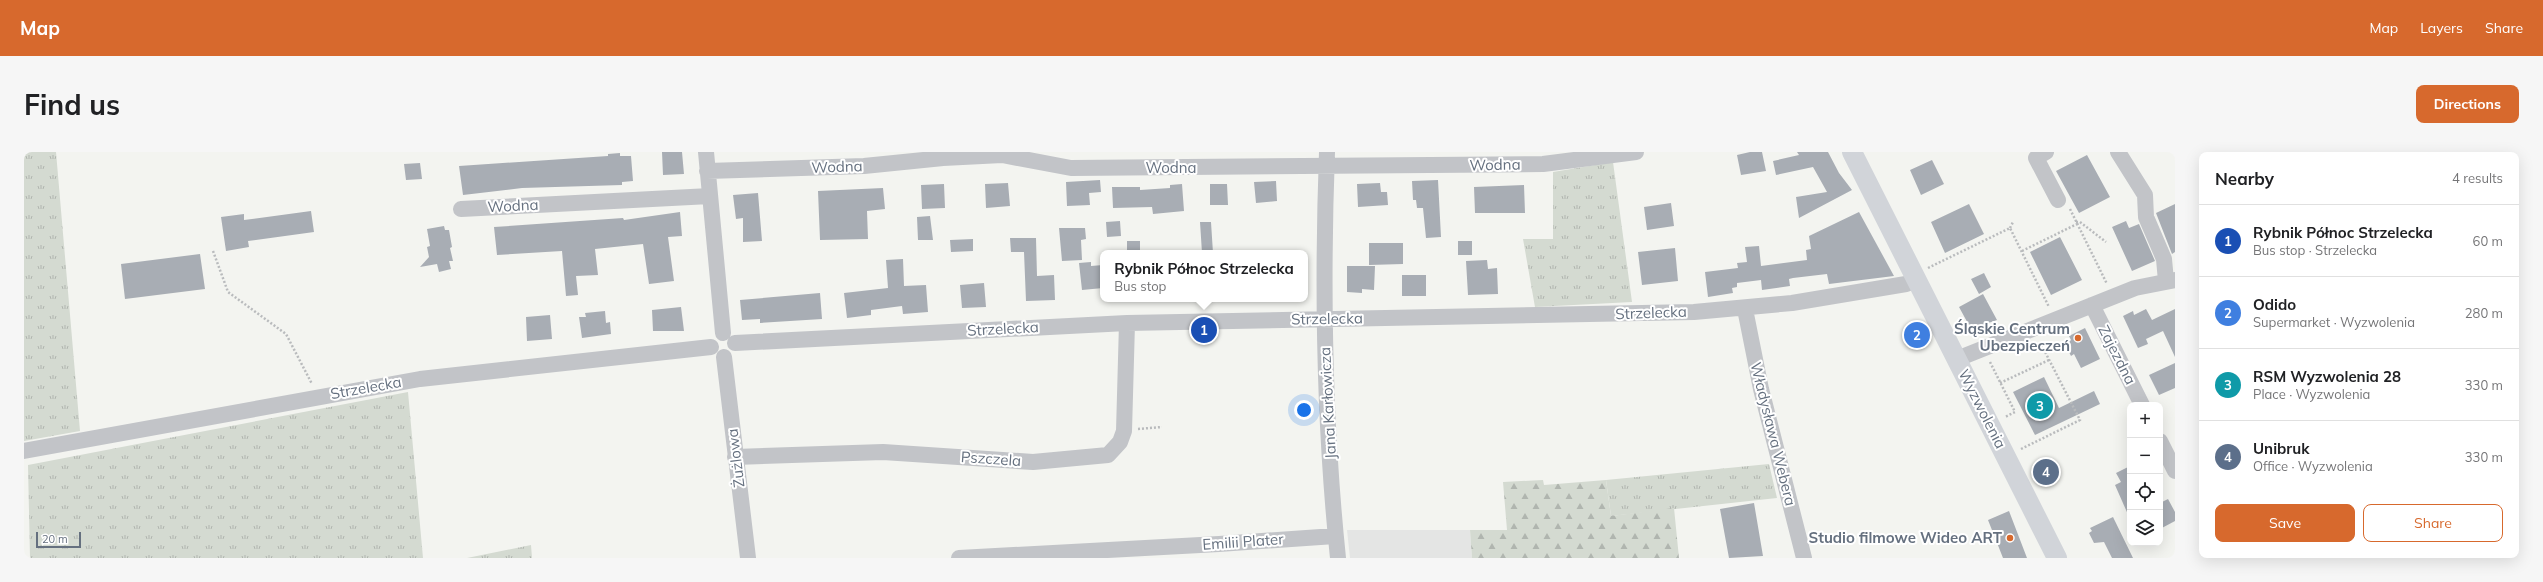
<!DOCTYPE html>
<html lang="en">
<head>
<meta charset="utf-8">
<style>
  body { margin:0; font-family:Mulish,sans-serif; background:#f6f6f6; color:#202124 }
  .controls { position:absolute; right:12px; bottom:12px; display:grid; overflow:hidden; border-radius:8px; box-shadow:0 4px 16px #0002 }
  .controls button { width:36px; height:36px; display:grid; place-items:center; padding:0; border:0; border-bottom:1px solid #e0e0e0; background:#fff; color:#202124; font:20px sans-serif }
  .scale { position:absolute; left:12px; bottom:10px; width:45px; box-sizing:border-box; padding-left:4px; border:2px solid #65707f; border-top:0; font-size:11px; line-height:14px; white-space:nowrap; color:#65707f; -webkit-text-stroke:3px #fff; paint-order:stroke }
  .you { position:absolute; left:1280px; top:258px; width:14px; height:14px; margin:-10px; border:3px solid #fff; border-radius:50%; background:#1a73e8; box-shadow:0 0 0 6px #1a73e833 }
  .badge { display:grid; place-items:center; width:26px; height:26px; border-radius:50%; background:#d7692d; color:#fff; font-size:13px; font-weight:700 }
  .pin { position:absolute; translate:-50% -50%; border:2px solid #fff; box-shadow:0 1px 4px #0006 }
  .popup { position:absolute; left:1076px; top:98px; width:208px; height:52px; box-sizing:border-box; display:grid; place-content:center; border-radius:8px; background:#fff; filter:drop-shadow(0 1px 3px #0005); font-size:13px; white-space:nowrap; color:#757577 }
  .popup b { font-size:15px; color:#202124 }
  .popup::after { content:''; position:absolute; left:50%; top:100%; margin-left:-8px; border:8px solid transparent; border-top-color:#fff }
  .list { margin:0; padding:0; list-style:none }
  h2 { display:flex; justify-content:space-between; align-items:center; height:52px; margin:0; padding:0 16px; font-size:17px }
  h2 small { font-size:13px; font-weight:400; color:#757577 }
  .list li { display:grid; grid-template-columns:26px 1fr auto; gap:12px; align-items:center; box-sizing:border-box; height:72px; padding:0 16px; border-top:1px solid #e0e0e0 }
  .list b { display:block; font-size:15px; white-space:nowrap }
  .list p { margin:0; font-size:13px; white-space:nowrap; color:#757577 }
  .list em { font-size:13px; font-style:normal; color:#757577 }
  .actions { display:flex; gap:8px; padding:12px 16px }
  .actions a { flex:1; padding:9px 0; border:1px solid #d7692d; border-radius:8px; text-align:center; font-size:14px; color:#d7692d }
  .actions .main { background:#d7692d; color:#fff }
  .icon { flex:none; width:22px; height:22px; fill:none; stroke:currentColor; stroke-width:2; stroke-linecap:round; stroke-linejoin:round }
  .map { position:relative; flex:none; width:2151px; height:406px; overflow:hidden; border-radius:8px }
  header { display:flex; align-items:center; gap:24px; box-sizing:border-box; height:56px; padding:0 20px; background:#d7692d; color:#fff }
  header strong { font-size:19px }
  nav { display:flex; gap:22px; margin-inline-start:auto; font-size:14px }
  .intro { display:flex; align-items:center; justify-content:space-between; box-sizing:border-box; height:96px; padding:0 24px }
  h1 { margin:0; font-size:28px }
  .button { padding:10px 18px; border-radius:8px; background:#d7692d; color:#fff; font-size:14px; font-weight:700 }
  main { display:flex; gap:24px; padding:0 24px }
  aside { flex:1; background:#fff; border-radius:8px; box-shadow:0 4px 16px #0002 }
  .map>svg:first-child { display:block }
  .built { fill:#e4e5e4 }
  .grass { fill:url(#grass-tufts) }
  .forest { fill:url(#forest-firs) }
  .building { fill:#a8adb4 }
  .lines { fill:none; stroke-linecap:round; stroke-linejoin:round }
  .path { stroke:#b9bbbd; stroke-width:2.5; stroke-dasharray:2 2; stroke-linecap:butt }
  .minor { stroke:#c2c4c8; stroke-width:16 }
  .major { stroke:#d1d4d9; stroke-width:20 }
  .poi-dot { fill:#d7692d; stroke:#fff; stroke-width:1.5 }
  .labels { text-anchor:middle; stroke-width:4; stroke-linejoin:round; paint-order:stroke }
  .street-label { font-size:15px; fill:#65707f; stroke:#fff }
  .poi-label { font-size:15px; font-weight:bold; fill:#65707f; stroke:#fff; text-anchor:end }
</style>
</head>
<body>
<header>
<strong>Map</strong>
<nav><a>Map</a><a>Layers</a><a>Share</a></nav>
</header>
<div class="intro"><h1>Find us</h1><a class="button">Directions</a></div>
<main>
<div class="map">
<svg width="2151" height="406" viewBox="0 0 2151 406">
  <defs>
    <pattern id="grass-tufts" width="24" height="20" patternUnits="userSpaceOnUse"><rect width="24" height="20" fill="#d4dad1"/><path d="M3 7l-1-3M5 7V3M7 7l1-3M15 17l-1-3M17 17v-4M19 17l1-3" fill="none" stroke="#b0b5af"/></pattern>
    <pattern id="forest-firs" width="22" height="20" patternUnits="userSpaceOnUse"><rect width="22" height="20" fill="#d4dad1"/><path d="M5 1l3.5 6h-7zM16 11l3.5 6h-7z" fill="#b0b5af"/></pattern>
  </defs>
  <rect width="100%" height="100%" fill="#f3f4f0"/>
  <path class="built" d="M1323,378h123l2,28h-122z"/>
  <path class="grass" d="M0,0h32l24,279 -56,10z
    M1589,10l19,140 -97,5 -12,-68h30v-67z
    M384,240l15,166h-393l-2,-93z
    M1745,312l8,34 -166,18 -5,-36z
    M507,393l1,13h-65z"/>
  <path class="forest" d="M1519,328l1,5 62,-5 5,36 63,-8 5,50h-207l-2,-28h37l-4,-48z"/>
  <path class="building" d="M638,0h20l2,22 -21,1z
    M1726,0h12l4,19 -25,4 -4,-20z
    M1773,0h31l11,21 13,17 -53,28 -3,-21 31,-5 -14,-25 -37,8 -3,-14 26,-6z
    M596,1v3h11l2,25 -11,1v3l-100,3 -59,7 -4,-29 149,-10v-2z
    M2063,3l23,42 -31,16 -23,-42z
    M1908,8l12,24 -23,11 -11,-25z
    M396,11l2,16 -16,1 -2,-16z
    M1076,28l1,12 -12,1 1,12 -23,1 -1,-24z
    M1414,28l3,57 -15,1 -3,-30h-6l-1,-8h-3l-1,-19z
    M1252,29l1,20 -21,2 -2,-21z
    M984,31l2,23 -24,2 -1,-24z
    M1356,31l1,9h6l1,13 -30,2 -1,-23z
    M920,32l1,24 -23,1 -1,-24z
    M1158,32l2,27 -31,3 -1,-7 -39,1 -1,-21h28v3l30,-2v-3z
    M1186,32h17l1,21h-18z
    M1500,33l1,28h-50l-1,-26z
    M859,36l2,21 -18,2 1,28 -48,1 -2,-49z
    M734,41l4,48 -19,1v-24l-7,1 -3,-24z
    M1647,51l3,23 -27,4 -3,-23z
    M1945,52l15,30 -39,19 -14,-31z
    M2151,52v48l-3,2 -16,-41z
    M287,59l3,21 -66,9 1,6 -23,4 -5,-34 23,-3v6z
    M656,60l2,24 -14,1 6,44 -25,3 -6,-40 -48,5 3,26 -22,1 2,19 -12,1 -4,-45 -65,4 -3,-28 129,-9 1,2z
    M1835,60l35,64 -65,8 -2,-10 -34,4 -4,1 1,7 -28,4 -1,-10 -24,3v4l-5,1 1,5 -25,4 -3,-25 33,-4 -1,-5 10,-1 -2,-15 14,-1 2,20 46,-6 -1,-10 5,-1 -2,-13z
    M906,64l3,24h-15l-1,-23z
    M1096,69l1,15 -14,1 -1,-15z
    M2102,69l3,7 10,-4 16,37 -23,10 -20,-44z
    M1176,70h11l2,31h-11z
    M420,74l1,4h4l3,17 -2,1 3,13h-4l2,8 -12,3 -2,-8 -17,3 9,-10 -2,-10 3,-1 -3,-17z
    M1035,76h26l1,11 -5,1 1,20 -20,1z
    M2036,85l22,43 -31,15 -21,-43z
    M986,86h26l1,38 17,-1 1,25 -29,1 -2,-49h-13z
    M949,87v12l-22,1 -1,-12z
    M1103,89h13v12h-13z
    M1434,89h14v14h-14z
    M1345,91h34v21l-34,1z
    M1651,96l3,33 -36,4 -4,-33z
    M176,102l5,35 -80,10 -4,-35z
    M879,107l1,27 22,-1 2,27 -25,2 -1,-8 -31,4v5l-24,3 -3,-25 44,-5 -2,-28z
    M1463,108l1,9 9,-1 1,26 -30,1 -2,-34z
    M1067,110v4l12,-1v23l-21,2 -3,-27z
    M1323,114h28l-1,24 -12,-1v4l-15,-1z
    M1960,121l7,14 -12,7 -8,-15z
    M1378,123h24v21h-24z
    M960,131l2,24 -24,1 -2,-23z
    M796,141l2,26 -62,4v-4l-18,1 -2,-20z
    M1959,142l14,26 -26,9 -12,-22z
    M657,155l3,24h-31l-1,-21z
    M2122,157l6,11 23,-11v48l-12,-26 -17,8 2,5 -10,4 -15,-32 10,-5 1,4z
    M581,159l1,12 4,-1 1,12 -29,4 -3,-21h7l-1,-4z
    M526,163l2,24 -25,2 -1,-24z
    M2061,176l15,31 -19,9 -7,-14 -3,2 -6,-12 6,-4 -2,-4z
    M2151,211v25l-16,7 -10,-20z
    M2020,225l15,31 35,-17 6,13 -65,31 -22,-43z
    M2106,314v53l-15,-34 6,-3 -5,-9z
    M2144,347l7,13v9l-15,8v-26z
    M1730,351l9,53 -34,2 -9,-49z
    M1985,359l18,47h-24l-15,-38z
    M2089,365l20,41h-21l-8,-16 -10,1 -5,-10 3,-2 -2,-3z"/>
  <g class="lines">
    <path class="path" d="M2046,57l37,75
      M2052,70h4l26,20
      M1986,76l3,-6
      M189,99l15,41 58,42 26,50
      M1998,99l55,-27
      M1904,116l82,-40 39,79
      M1966,210l25,50 -10,5
      M1976,231l49,-23
      M1114,277l24,-2
      M1997,297l59,-29 -40,-78"/>
    <path class="minor" d="M682,0l17,181
      M1303,0c-5,135 -3,271 11,406
      M2022,0l-10,6 22,42
      M2094,0l27,43 1,22 18,42 2,22
      M683,19l157,-5 79,-8 59,-3 69,13 472,-4 93,-12
      M437,57l249,-13
      M2068,153l50,100
      M1721,157l16,80 43,169
      M711,191l392,-20 567,-11 98,-9 114,-19 10,-4
      M700,205l24,201
      M1933,207l178,-71 40,-8
      M2136,289l15,30
      M0,299l396,-72 291,-32
      M711,305l148,-5 150,10 75,-7 12,-13 4,-11 3,-108
      M935,406l260,-14 116,-8"/>
    <path class="major" d="M1828,0l205,406"/>
  </g>
  <g class="poi-dot">
    <circle cx="2054" cy="186" r="4"/>
    <circle cx="1986" cy="386" r="4"/>
  </g>
  <g class="labels">
    <g class="street-label">
      <text transform="translate(1471 13) rotate(-1)" y="5">Wodna</text>
      <text transform="translate(813 15) rotate(-2)" y="5">Wodna</text>
      <text x="1147" y="21">Wodna</text>
      <text transform="translate(489 54) rotate(-3)" y="5">Wodna</text>
      <text transform="translate(1627 161) rotate(-2)" y="5">Strzelecka</text>
      <text transform="translate(1303 167) rotate(-1)" y="5">Strzelecka</text>
      <text transform="translate(979 177) rotate(-3)" y="5">Strzelecka</text>
      <text transform="translate(2093 203) rotate(63)" y="5">Zajezdna</text>
      <text transform="translate(342 236) rotate(-10)" y="5">Strzelecka</text>
      <text transform="translate(1304 251) rotate(-93)" y="5">Jana Karłowicza</text>
      <text transform="translate(1958 257) rotate(63)" y="5">Wyzwolenia</text>
      <text transform="translate(1749 282) rotate(76)" y="5">Władysława Webera</text>
      <text transform="translate(712 306) rotate(-97)" y="5">Żużlowa</text>
      <text transform="translate(967 307) rotate(4)" y="5">Pszczela</text>
      <text transform="translate(1219 390) rotate(-4)" y="5">Emilii Plater</text>
    </g>
    <g class="poi-label">
      <text x="2046" y="182">Śląskie Centrum<tspan x="2046" dy="17">Ubezpieczeń</tspan></text>
      <text x="1978" y="391">Studio filmowe Wideo ART</text>
    </g>
  </g>
</svg>
<div class="controls">
<button>+</button>
<button>−</button>
<button><svg class="icon" aria-label="locate" viewBox="0 0 24 24"><circle cx="12" cy="12" r="6"/><path d="M12 2v4M12 18v4M2 12h4M18 12h4"/></svg></button>
<button><svg class="icon" aria-label="layers" viewBox="0 0 24 24"><path d="M12 4l9 5-9 5-9-5zM3 14l9 5 9-5"/></svg></button>
</div>
<div class="scale">20 m</div>
<div class="you"></div>
<div class="pin badge" style="left:1180px;top:178px;background:#1a4fb4">1</div>
<div class="popup"><b>Rybnik Północ Strzelecka</b>Bus stop</div>
<div class="pin badge" style="left:1893px;top:183px;background:#3f7fe0">2</div>
<div class="pin badge" style="left:2016px;top:254px;background:#0f9aa8">3</div>
<div class="pin badge" style="left:2022px;top:320px;background:#5c6f8a">4</div>
</div>
<aside>
<h2>Nearby<small>4 results</small></h2>
<ul class="list">
<li><span class="badge" style="background:#1a4fb4">1</span><div><b>Rybnik Północ Strzelecka</b><p>Bus stop · Strzelecka</p></div><em>60 m</em></li>
<li><span class="badge" style="background:#3f7fe0">2</span><div><b>Odido</b><p>Supermarket · Wyzwolenia</p></div><em>280 m</em></li>
<li><span class="badge" style="background:#0f9aa8">3</span><div><b>RSM Wyzwolenia 28</b><p>Place · Wyzwolenia</p></div><em>330 m</em></li>
<li><span class="badge" style="background:#5c6f8a">4</span><div><b>Unibruk</b><p>Office · Wyzwolenia</p></div><em>330 m</em></li>
</ul>
<div class="actions"><a class="main">Save</a><a>Share</a></div>
</aside>
</main>
</body>
</html>
